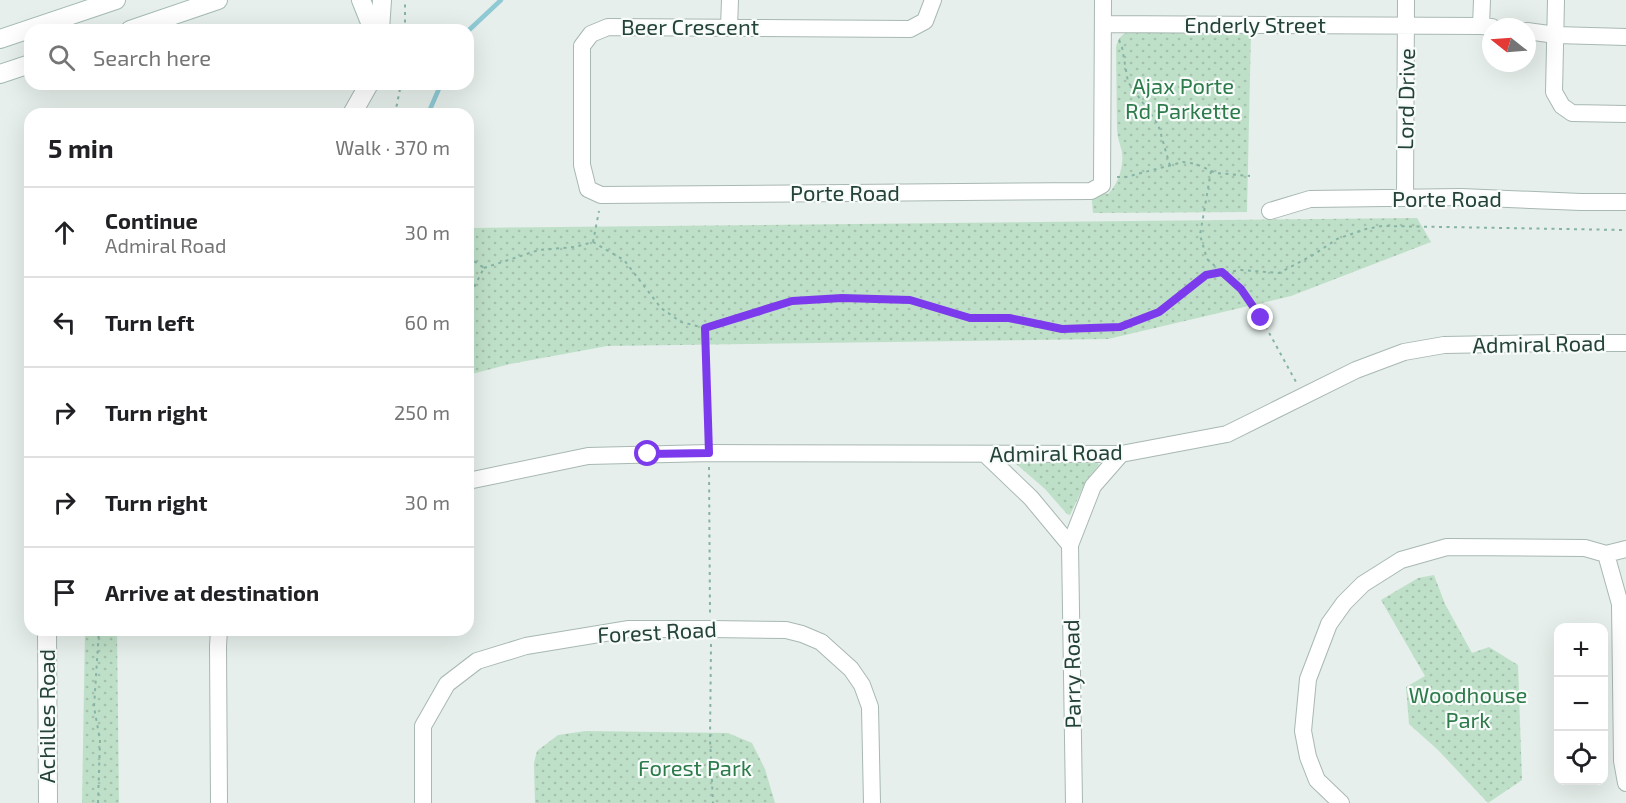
<!DOCTYPE html>
<html lang="en">
<head>
<meta charset="utf-8">
<style>
  body { margin:0; font-family:"Exo 2",sans-serif; background:#f6f6f6; color:#202124 }
  .controls { position:absolute; right:18px; bottom:18px; display:grid; overflow:hidden; border-radius:12px; box-shadow:0 6px 24px #0002 }
  .controls button { width:54px; height:54px; display:grid; place-items:center; padding:0; border:0; border-bottom:2px solid #e0e0e0; background:#fff; color:#202124; font:30px sans-serif }
  .compass { position:absolute; left:1482px; top:18px; width:54px; height:54px; border-radius:50%; background:#fff; box-shadow:0 6px 24px #0002; rotate:287deg }
  .stop { position:absolute; width:18px; height:18px; margin:-14px; border:4px solid #7c3aed; border-radius:50%; background:#fff }
  .stop.end { background:#7c3aed; border-color:#fff; box-shadow:0 2px 6px #0008 }
  .list { margin:0; padding:0; list-style:none }
  h2 { display:flex; justify-content:space-between; align-items:center; height:78px; margin:0; padding:0 24px; font-size:26px }
  h2 small { font-size:20px; font-weight:400; color:#757577 }
  .list li { display:grid; grid-template-columns:39px 1fr auto; gap:18px; align-items:center; box-sizing:border-box; height:90px; padding:0 24px; border-top:2px solid #e0e0e0 }
  .list b { display:block; font-size:22px; white-space:nowrap }
  .list p { margin:0; font-size:20px; white-space:nowrap; color:#757577 }
  .list em { font-size:20px; font-style:normal; color:#757577 }
  .icon { flex:none; width:33px; height:33px; fill:none; stroke:currentColor; stroke-width:2; stroke-linecap:round; stroke-linejoin:round }
  .map { position:relative; flex:none; width:1626px; height:803px; overflow:hidden }
  .search { position:absolute; background:#fff; box-shadow:0 6px 24px #0002; left:24px; top:24px; width:450px; height:66px; display:flex; align-items:center; gap:15px; box-sizing:border-box; padding:0 21px; border-radius:18px; color:#757577; font-size:22px }
  .panel { position:absolute; background:#fff; box-shadow:0 6px 24px #0002; left:24px; top:108px; width:450px; height:528px; border-radius:18px }
  .map>svg:first-child { display:block }
  .green { fill:url(#green-dots) }
  .lines { fill:none; stroke-linecap:round; stroke-linejoin:round }
  .stream { stroke:#8ec9d4; stroke-width:4.5 }
  .minor-casing { stroke:#a8b8b2; stroke-width:18 }
  .tertiary-casing { stroke:#a8b8b2; stroke-width:20 }
  .secondary-casing { stroke:#a4bbb3; stroke-width:20 }
  .path { stroke:#86b3a5; stroke-width:2; stroke-dasharray:3 4.5; stroke-linecap:butt }
  .minor { stroke:#fff; stroke-width:16 }
  .tertiary { stroke:#fff; stroke-width:18 }
  .secondary { stroke:#fff; stroke-width:18 }
  .route { stroke:#7c3aed; stroke-width:8 }
  .labels { text-anchor:middle; stroke-width:4.5; stroke-linejoin:round; paint-order:stroke }
  .street-label { font-size:22px; fill:#24423a; stroke:#f7fbf9 }
  .park-label { font-size:22px; fill:#2d7a4b; stroke:#f7fbf9 }
</style>
</head>
<body>
<div class="map">
<svg width="1626" height="803" viewBox="0 0 1626 803">
  <defs>
    <pattern id="green-dots" width="8" height="8" patternUnits="userSpaceOnUse" patternTransform="scale(1.5)"><rect width="8" height="8" fill="#bfe0c8"/><path d="M2 2h.1M6 6h.1" fill="none" stroke="#a4c1ad" stroke-width="1.8" stroke-linecap="round"/></pattern>
  </defs>
  <rect width="100%" height="100%" fill="#e6efeb"/>
  <path class="green" d="M1251,31l-4,181 -154,1 -2,-22 17,3c10,-10 16,-27 14,-42 -2,-9 -5,-14 -5,-25l-1,-80c2,-8 5,-13 13,-15z
    M1417,218l14,24 -140,54 -183,43 -501,7 -97,18 -42,11v-147z
    M1094,461l3,1 2,3 -12,14 -17,36 -3,-1 -22,-25 -31,-27z
    M1434,575l11,29 27,49 17,-6 29,18 4,115 -34,23 -50,-53 -29,-26 -3,-37 19,-11 -44,-76 37,-22z
    M85,630h32l2,173h-37z
    M586,731l142,2 24,10 13,26 10,34h-240l-1,-40 3,-12 21,-16z"/>
  <g class="lines">
    <path class="stream" d="M468,31l33,-31
      M428,114l13,-30"/>
    <defs>
      <path id="minor" d="M933,0l-8,21 -15,8 -302,-2 -17,7 -9,12v119l6,24 13,6 490,-4 11,-6 1,-185
        M1556,0l-2,92 8,14 10,7 54,1
        M1103,24l378,2 11,1
        M1481,26l1,-26
        M729,27l1,-27
        M1527,31l29,4 70,2
        M1405,198l1,-198
        M1270,211l40,-12 151,-2 120,5h45
        M985,454l46,44 39,47
        M468,481l120,-25 121,-3 412,1 106,-20 129,-64 48,-18 40,-7 109,-2h73
        M1606,554l14,50 2,157 4,22
        M219,803l-1,-157 1,-16
        M423,803v-77l24,-42 30,-23 49,-15 103,-17h82l75,1 16,4 19,8 30,27 11,16 8,22 2,96
        M1074,803l-4,-258 23,-59 28,-32
        M1341,803l-24,-23 -9,-23 -5,-26 5,-52 21,-55 15,-21 19,-19 38,-24 46,-13 138,1 21,6 20,-5"/>
      <path id="tertiary" d="M380,30l2,-30
        M352,114l17,-30
        M47,630l1,173"/>
      <path id="secondary" d="M361,0l12,30
        M130,30l88,-30
        M0,39l116,-39
        M0,74l30,-10"/>
    </defs>
    <use href="#minor" class="minor-casing"/>
    <use href="#tertiary" class="tertiary-casing"/>
    <use href="#secondary" class="secondary-casing"/>
    <path class="path" d="M405,30v-30
      M1119,40l3,7 6,35 30,42 12,42
      M395,114l6,-30
      M1211,171l-11,64 7,24 34,30 20,29 35,64
      M1117,177h9l57,-15 13,2 20,9 34,3
      M593,242l31,18 37,48 20,14 24,6 87,-27 49,-3 69,2 60,18h39l53,11 58,-2 39,-15 47,-37 35,-5 38,3 34,-18 24,-16 29,-10 16,-3 244,4
      M468,257l16,11 -13,25 -3,2
      M484,268l55,-18 36,-3 18,-5 6,-31
      M705,329l3,108
      M709,467l1,147
      M711,644l-1,95 3,64
      M98,803l2,-63 -6,-33 5,-77"/>
    <use href="#minor" class="minor"/>
    <use href="#tertiary" class="tertiary"/>
    <use href="#secondary" class="secondary"/>
  </g>
  <g class="lines">
    <path class="route" d="M648,454l61,-1 -4,-125 87,-27 50,-3 68,2 60,18h39l53,11 58,-2 39,-15 47,-37 16,-3 19,17 20,29"/>
  </g>
  <g class="labels">
    <g class="street-label">
      <text x="1255" y="33">Enderly Street</text>
      <text x="690" y="35">Beer Crescent</text>
      <text transform="translate(1406 99) rotate(-89)" y="8">Lord Drive</text>
      <text x="845" y="201">Porte Road</text>
      <text x="1447" y="207">Porte Road</text>
      <text transform="translate(1539 344) rotate(-1)" y="8">Admiral Road</text>
      <text transform="translate(1056 453) rotate(-1)" y="8">Admiral Road</text>
      <text transform="translate(657 632) rotate(-3)" y="8">Forest Road</text>
      <text transform="translate(1072 674) rotate(-91)" y="8">Parry Road</text>
      <text transform="translate(47 716) rotate(-90)" y="8">Achilles Road</text>
    </g>
    <g class="park-label">
      <text x="1183" y="94">Ajax Porte<tspan x="1183" dy="25">Rd Parkette</tspan></text>
      <text x="1468" y="703">Woodhouse<tspan x="1468" dy="25">Park</tspan></text>
      <text x="695" y="776">Forest Park</text>
    </g>
  </g>
</svg>
<div class="controls">
<button>+</button>
<button>−</button>
<button><svg class="icon" aria-label="locate" viewBox="0 0 24 24"><circle cx="12" cy="12" r="6"/><path d="M12 2v4M12 18v4M2 12h4M18 12h4"/></svg></button>
</div>
<svg class="compass" viewBox="-18 -18 36 36"><path d="M0-13l5 13h-10z" fill="#e53935"/><path d="M0 13l5-13h-10z" fill="#757577"/></svg>
<div class="stop" style="left:648px;top:454px"></div>
<div class="stop end" style="left:1261px;top:318px"></div>
<div class="search"><svg class="icon" aria-label="search" viewBox="0 0 24 24"><circle cx="10" cy="10" r="6"/><path d="M15 15l6 6"/></svg>Search here</div>
<section class="panel">
<h2>5 min<small>Walk · 370 m</small></h2>
<ul class="list">
<li><svg class="icon" aria-label="ahead" viewBox="0 0 24 24"><path d="M12 20V5M6 11l6-6 6 6"/></svg><div><b>Continue</b><p>Admiral Road</p></div><em>30 m</em></li>
<li><svg class="icon" aria-label="left" viewBox="0 0 24 24"><path d="M17 20v-9H6M10 6l-5 5 5 5"/></svg><div><b>Turn left</b></div><em>60 m</em></li>
<li><svg class="icon" aria-label="right" viewBox="0 0 24 24"><path d="M7 20v-9h11M14 6l5 5-5 5"/></svg><div><b>Turn right</b></div><em>250 m</em></li>
<li><svg class="icon" aria-label="right" viewBox="0 0 24 24"><path d="M7 20v-9h11M14 6l5 5-5 5"/></svg><div><b>Turn right</b></div><em>30 m</em></li>
<li><svg class="icon" aria-label="arrive" viewBox="0 0 24 24"><path d="M6 21V4h12l-3 4 3 4H6"/></svg><div><b>Arrive at destination</b></div></li>
</ul>
</section>
</div>
</body>
</html>
